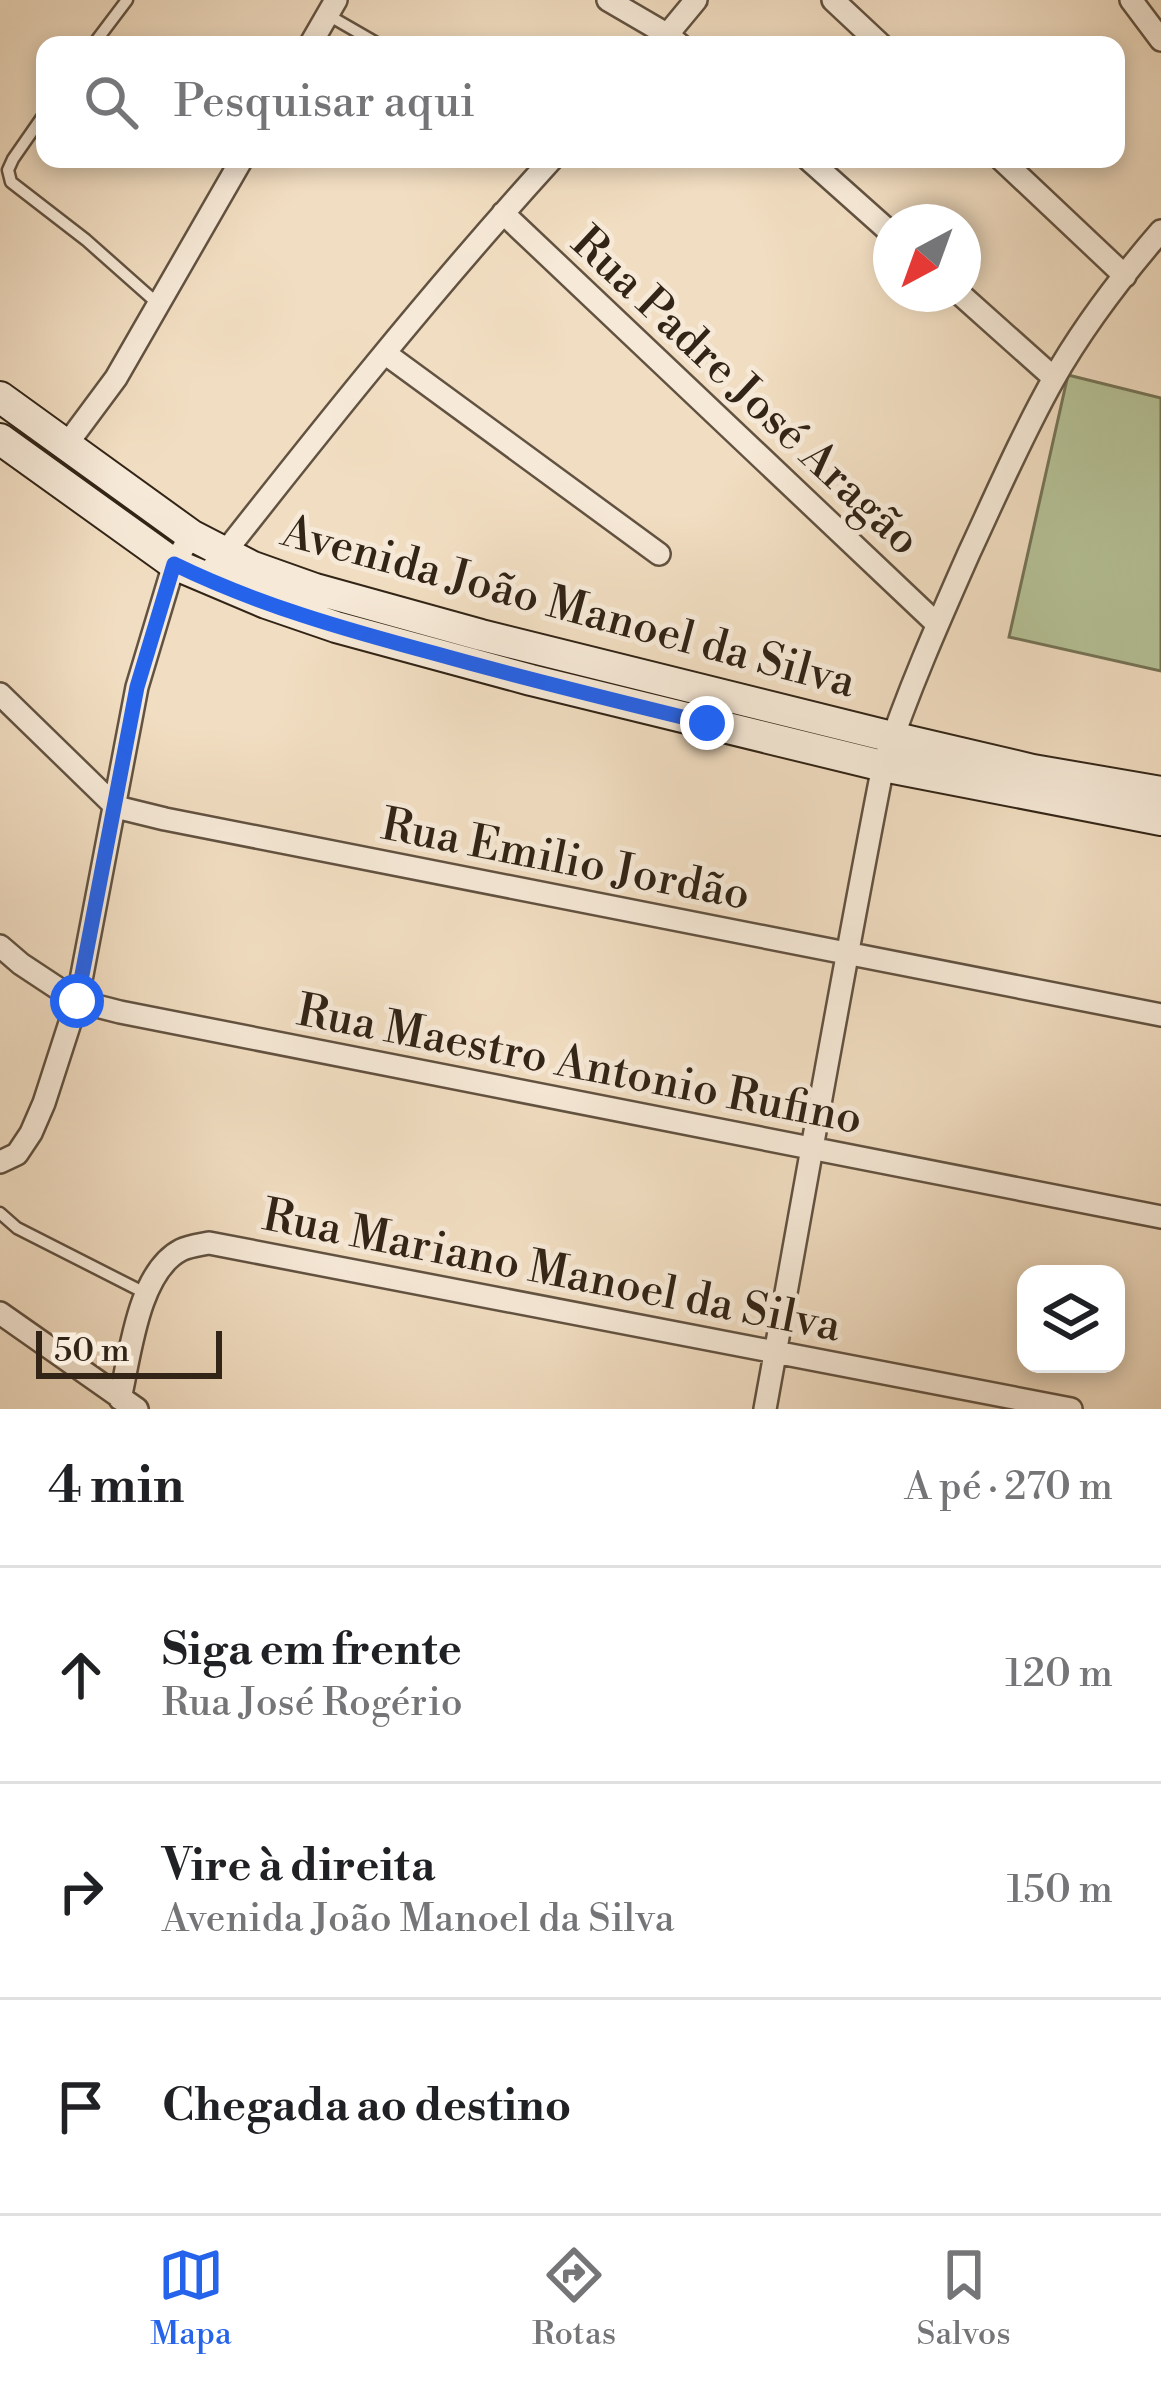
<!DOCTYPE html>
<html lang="pt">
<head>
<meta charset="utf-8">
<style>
  body { margin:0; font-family:"Libre Bodoni",serif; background:#f6f6f6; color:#202124 }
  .controls { position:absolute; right:36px; bottom:36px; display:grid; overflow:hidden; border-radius:24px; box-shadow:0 6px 18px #0003 }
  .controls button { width:108px; height:108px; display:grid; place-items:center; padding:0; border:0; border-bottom:3px solid #e0e0e0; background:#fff; color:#202124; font:60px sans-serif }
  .compass { position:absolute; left:873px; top:204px; width:108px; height:108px; border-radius:50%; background:#fff; box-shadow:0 6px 18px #0003; rotate:221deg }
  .scale { position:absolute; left:36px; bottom:30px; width:186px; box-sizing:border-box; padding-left:12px; border:6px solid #322416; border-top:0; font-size:33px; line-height:42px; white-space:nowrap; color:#322416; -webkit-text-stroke:9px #f6e9d7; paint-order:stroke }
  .stop { position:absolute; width:36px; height:36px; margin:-27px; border:9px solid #2563eb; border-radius:50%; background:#fff }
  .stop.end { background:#2563eb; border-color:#fff; box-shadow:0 3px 12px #0008 }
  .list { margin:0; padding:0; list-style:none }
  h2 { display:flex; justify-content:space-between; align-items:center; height:156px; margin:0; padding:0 48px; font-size:51px }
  h2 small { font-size:39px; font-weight:400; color:#757577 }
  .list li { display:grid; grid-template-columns:78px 1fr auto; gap:36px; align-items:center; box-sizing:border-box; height:216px; padding:0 48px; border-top:3px solid #e0e0e0 }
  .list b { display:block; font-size:45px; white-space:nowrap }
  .list p { margin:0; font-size:39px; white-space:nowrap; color:#757577 }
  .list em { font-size:39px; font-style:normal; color:#757577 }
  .icon { flex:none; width:66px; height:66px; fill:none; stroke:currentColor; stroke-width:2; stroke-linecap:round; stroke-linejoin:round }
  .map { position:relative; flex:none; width:1161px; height:1409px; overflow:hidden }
  .search { position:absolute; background:#fff; box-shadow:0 6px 18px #0003; left:36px; right:36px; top:36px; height:132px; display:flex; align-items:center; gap:30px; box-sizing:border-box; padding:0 42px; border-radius:24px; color:#757577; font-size:45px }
  .sheet { height:804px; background:#fff }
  nav { display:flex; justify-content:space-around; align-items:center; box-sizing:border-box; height:168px; border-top:3px solid #e0e0e0; background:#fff; font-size:33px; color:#757577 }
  nav a { display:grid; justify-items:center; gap:6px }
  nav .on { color:#2563eb }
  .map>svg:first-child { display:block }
  .green { fill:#b5c297; stroke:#747356; stroke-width:3 }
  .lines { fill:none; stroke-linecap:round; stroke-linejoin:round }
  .lane-casing { stroke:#625241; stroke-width:15 }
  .street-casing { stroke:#625241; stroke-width:26 }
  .secondary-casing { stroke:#322416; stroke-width:34 }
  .lane { stroke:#f6e9d7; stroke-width:10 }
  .street { stroke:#f6e9d7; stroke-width:21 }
  .secondary { stroke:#f6e9d7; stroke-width:30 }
  .route { stroke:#2563eb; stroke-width:15 }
  .labels { text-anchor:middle; stroke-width:10; stroke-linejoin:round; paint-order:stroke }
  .street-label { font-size:45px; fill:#322416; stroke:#f6e9d7 }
</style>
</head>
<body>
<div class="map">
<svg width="1161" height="1409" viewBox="0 0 1161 1409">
  <rect width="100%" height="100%" fill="#f1ddc1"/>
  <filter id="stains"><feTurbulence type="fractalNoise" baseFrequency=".00167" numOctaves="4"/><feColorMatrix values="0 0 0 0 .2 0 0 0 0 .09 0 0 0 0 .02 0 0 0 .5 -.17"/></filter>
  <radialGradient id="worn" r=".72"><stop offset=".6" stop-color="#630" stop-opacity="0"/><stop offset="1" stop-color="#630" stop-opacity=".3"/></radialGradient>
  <path class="green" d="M1068,375l93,23v273l-152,-34z"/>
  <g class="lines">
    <defs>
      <path id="lane" d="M328,15l52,30
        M93,45l34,-45
        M45,113l-32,46 -5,11 3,12 75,58 71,63
        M0,1213l17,15 128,65"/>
      <path id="street" d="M608,0l60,35 12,10
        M833,0l48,45
        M1131,0l30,40
        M662,41l34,-41
        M310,45l26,-45
        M808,159l83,74
        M1001,159l124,117
        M503,213l434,411
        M960,294l94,84
        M386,354l273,200
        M67,444l49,-66 126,-219
        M204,579c112,-143 226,-286 348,-420
        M0,694l116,113 49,12 996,196
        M0,946l21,18 56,37 43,11 1041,205
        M0,1162l17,-8 14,-21 13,-30 33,-102 60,-314 37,-123 17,-29
        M0,1313l137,96
        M120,1399c10,-43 18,-127 61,-149 8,-4 18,-5 28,-7l862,166
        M765,1409c39,-214 76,-429 118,-643 24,-73 55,-143 86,-213 27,-58 53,-118 84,-173 30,-53 69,-104 108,-149"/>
      <path id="secondary" d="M0,397l191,138 62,32 62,22 166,46 411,102 141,33 128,22
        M0,439l174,125 92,39 70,24 195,53 352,86 278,54"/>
    </defs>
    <use href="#lane" class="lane-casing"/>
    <use href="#street" class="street-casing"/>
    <use href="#secondary" class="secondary-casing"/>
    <use href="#lane" class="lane"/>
    <use href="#street" class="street"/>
    <use href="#secondary" class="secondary"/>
  </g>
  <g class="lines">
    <path class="route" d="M77,1001l60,-314 37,-123c84,41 173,66 263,90 89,25 180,47 270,69"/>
  </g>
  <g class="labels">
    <g class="street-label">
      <text transform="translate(747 390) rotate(43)" y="16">Rua Padre José Aragão</text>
      <text transform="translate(569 605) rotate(15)" y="16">Avenida João Manoel da Silva</text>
      <text transform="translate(566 858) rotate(11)" y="16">Rua Emilio Jordão</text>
      <text transform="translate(580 1063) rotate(11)" y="16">Rua Maestro Antonio Rufino</text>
      <text transform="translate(552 1269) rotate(11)" y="16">Rua Mariano Manoel da Silva</text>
    </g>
  </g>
  <rect width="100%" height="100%" filter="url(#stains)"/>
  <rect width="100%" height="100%" fill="url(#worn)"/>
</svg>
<div class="controls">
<button><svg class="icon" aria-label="layers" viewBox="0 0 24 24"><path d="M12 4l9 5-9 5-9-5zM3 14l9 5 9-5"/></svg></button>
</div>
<svg class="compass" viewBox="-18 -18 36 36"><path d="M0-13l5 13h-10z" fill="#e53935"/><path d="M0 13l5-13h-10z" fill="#757577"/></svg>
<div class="scale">50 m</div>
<div class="stop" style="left:77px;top:1001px"></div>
<div class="stop end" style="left:707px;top:723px"></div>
<div class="search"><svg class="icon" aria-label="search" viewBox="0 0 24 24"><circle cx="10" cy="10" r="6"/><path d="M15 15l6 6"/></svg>Pesquisar aqui</div>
</div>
<section class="sheet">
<h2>4 min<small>A pé · 270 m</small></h2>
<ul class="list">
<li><svg class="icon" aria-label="ahead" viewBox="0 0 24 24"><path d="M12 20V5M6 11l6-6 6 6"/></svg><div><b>Siga em frente</b><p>Rua José Rogério</p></div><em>120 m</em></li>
<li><svg class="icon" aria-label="right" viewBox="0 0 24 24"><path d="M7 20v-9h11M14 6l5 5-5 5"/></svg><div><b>Vire à direita</b><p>Avenida João Manoel da Silva</p></div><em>150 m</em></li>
<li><svg class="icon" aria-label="arrive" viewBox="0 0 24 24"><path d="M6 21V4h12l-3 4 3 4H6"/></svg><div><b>Chegada ao destino</b></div></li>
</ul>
</section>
<nav>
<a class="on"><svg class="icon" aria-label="map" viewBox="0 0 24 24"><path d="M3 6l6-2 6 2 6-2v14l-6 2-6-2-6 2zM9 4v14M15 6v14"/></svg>Mapa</a>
<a><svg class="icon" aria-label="directions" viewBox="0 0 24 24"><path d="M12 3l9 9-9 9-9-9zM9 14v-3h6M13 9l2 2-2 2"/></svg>Rotas</a>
<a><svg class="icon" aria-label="saved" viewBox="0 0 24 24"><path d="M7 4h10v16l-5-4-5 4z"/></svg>Salvos</a>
</nav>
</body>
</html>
